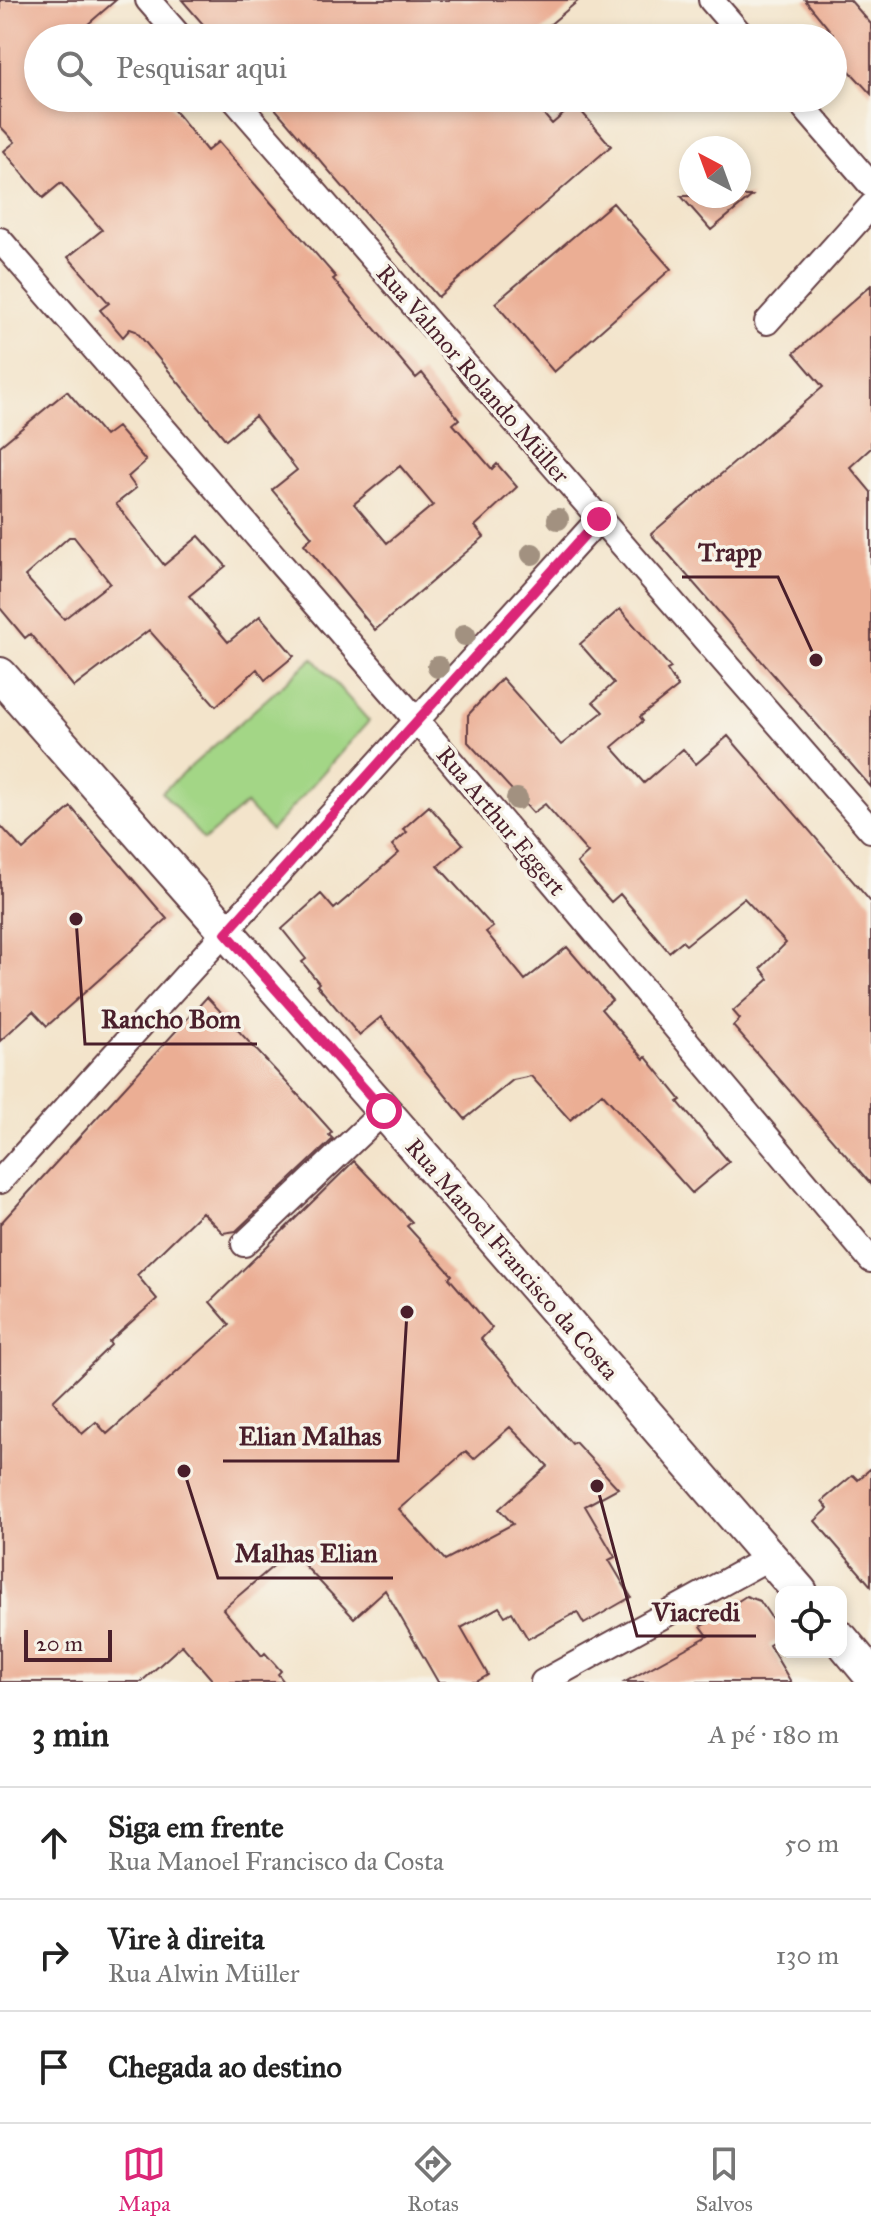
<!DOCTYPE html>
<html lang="pt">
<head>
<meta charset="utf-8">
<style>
  body { margin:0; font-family:"IM FELL Great Primer",serif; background:#f6f6f6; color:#222 }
  .controls { position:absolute; right:24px; bottom:24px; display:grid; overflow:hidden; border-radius:16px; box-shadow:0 4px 12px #0003 }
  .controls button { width:72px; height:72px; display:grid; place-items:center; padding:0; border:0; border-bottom:2px solid #e0e0e0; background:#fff; color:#222; font:40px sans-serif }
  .compass { position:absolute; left:679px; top:136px; width:72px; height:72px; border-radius:50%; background:#fff; box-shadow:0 4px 12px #0003; rotate:319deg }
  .scale { position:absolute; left:24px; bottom:20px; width:88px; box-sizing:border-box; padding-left:8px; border:4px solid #4a1f2b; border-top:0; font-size:22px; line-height:28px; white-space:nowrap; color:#4a1f2b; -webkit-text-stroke:6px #f7f3e8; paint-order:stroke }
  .stop { position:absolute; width:24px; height:24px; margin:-18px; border:6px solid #db2777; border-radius:50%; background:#fff }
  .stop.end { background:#db2777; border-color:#fff; box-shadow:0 2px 8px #0008 }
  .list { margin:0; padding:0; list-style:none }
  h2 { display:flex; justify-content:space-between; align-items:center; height:104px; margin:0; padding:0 32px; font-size:34px }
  h2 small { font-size:26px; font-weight:400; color:#767676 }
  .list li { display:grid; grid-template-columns:52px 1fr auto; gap:24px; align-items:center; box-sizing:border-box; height:112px; padding:0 32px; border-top:2px solid #e0e0e0 }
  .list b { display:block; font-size:30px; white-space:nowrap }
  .list p { margin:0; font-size:26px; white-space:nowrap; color:#767676 }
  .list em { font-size:26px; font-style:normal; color:#767676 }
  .icon { flex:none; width:44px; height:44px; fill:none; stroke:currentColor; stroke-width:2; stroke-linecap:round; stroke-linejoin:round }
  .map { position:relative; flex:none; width:871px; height:1682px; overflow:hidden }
  .search { position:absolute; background:#fff; box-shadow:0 4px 12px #0003; left:24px; right:24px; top:24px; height:88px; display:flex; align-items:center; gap:20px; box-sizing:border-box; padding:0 28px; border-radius:44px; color:#767676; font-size:30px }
  .sheet { height:440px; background:#fff }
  nav { display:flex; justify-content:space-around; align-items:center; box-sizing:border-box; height:112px; border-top:2px solid #e0e0e0; background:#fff; font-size:22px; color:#767676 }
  nav a { display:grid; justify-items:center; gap:4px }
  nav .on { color:#db2777 }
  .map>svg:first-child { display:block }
  .green { fill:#a3d686; stroke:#767a58; stroke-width:2 }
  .building { fill:#ebae94; fill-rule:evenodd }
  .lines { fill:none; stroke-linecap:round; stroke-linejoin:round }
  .minor-casing { stroke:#633d43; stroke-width:28 }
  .secondary-casing { stroke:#633d43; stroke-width:38 }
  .minor { stroke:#fff; stroke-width:24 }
  .secondary { stroke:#fff; stroke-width:34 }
  .tree { fill:#a29180 }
  .route { stroke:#db2777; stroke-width:10 }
  .labels { text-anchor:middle; stroke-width:7; stroke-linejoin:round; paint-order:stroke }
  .street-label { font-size:24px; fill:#4a1f2b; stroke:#f7f3e8 }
  .leader { fill:none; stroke:#4a1f2b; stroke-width:3 }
  .callout-dot { fill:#4a1f2b; stroke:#f7f3e8; stroke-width:3 }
  .callout-label { font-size:26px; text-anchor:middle; font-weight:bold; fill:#4a1f2b; stroke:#f7f3e8; stroke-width:7; stroke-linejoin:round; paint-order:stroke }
</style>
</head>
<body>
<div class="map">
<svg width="871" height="1682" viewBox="0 0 871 1682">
  <rect width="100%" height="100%" fill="#f7f3e8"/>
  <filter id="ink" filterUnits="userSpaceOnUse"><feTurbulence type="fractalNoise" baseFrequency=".0125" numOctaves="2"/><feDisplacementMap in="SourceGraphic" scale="16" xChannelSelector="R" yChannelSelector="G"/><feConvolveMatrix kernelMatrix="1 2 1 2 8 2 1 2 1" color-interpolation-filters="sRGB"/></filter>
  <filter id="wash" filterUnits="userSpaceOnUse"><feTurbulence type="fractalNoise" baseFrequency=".006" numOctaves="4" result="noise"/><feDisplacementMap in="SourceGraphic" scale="32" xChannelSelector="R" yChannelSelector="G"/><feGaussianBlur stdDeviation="1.8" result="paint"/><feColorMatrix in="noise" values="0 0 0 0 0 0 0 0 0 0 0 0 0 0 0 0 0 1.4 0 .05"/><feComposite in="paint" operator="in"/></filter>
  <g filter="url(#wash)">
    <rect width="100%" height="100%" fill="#f3e4cb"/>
    <path class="green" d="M313,658l56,63 -98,110 -25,-27 -42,36 -42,-48z"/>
    <g id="blocks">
      <path class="building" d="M0,0h116l-29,25 12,13h-61v60h126l43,53 11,-9 118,135 -3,2 83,99 6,-5 37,46 -6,5 39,45 5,-5 20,23 -42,39 9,11 -109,93 -71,-86 8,-7 -40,-47 25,-20 -42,-54 -29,24 -90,-109 -6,-2 -7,8 -23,-27 9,-7 -41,-46 34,-27 -41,-47 -18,15 -39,-47 11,-9 -15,-16zM400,466l33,39 -46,38 -33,-39z
        M182,0h397l-45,38h-319z
        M805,0h45l21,24v70l-38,-41v-19z
        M266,98h264l22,26 23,-20 36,42 -173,151z
        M681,196h71l-41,34z
        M613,203l58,66 -117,103 -59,-69z
        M871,285v163l-21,19 21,25v295l-220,-253 172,-147 -29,-34z
        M67,391l38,45 12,-9 29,34 -18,16 8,11 -20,16 48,61 35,-29 27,30 -37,30 39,46 32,-26 34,40 -29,24 -8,-11 -41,37 -67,-76 -75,57 -44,-53 -5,4 -25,-30v-162zM69,537h5l36,46 -46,36 -39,-43z
        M620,609l51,59 -4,2 11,17 -38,30 3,4 -31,26 32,36 39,-34 13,15 32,-28 143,166v282l-138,-158 7,-7 -7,-8 36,-32 -8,-11 25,-25 -42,-45 -58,47 -4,-4 -13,11 -49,-58 -9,8 -34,-39 11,-10 -43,-49 -12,9 -65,-71v-27l34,-37 59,67 42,-33 -10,-10 21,-19 -34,-39z
        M429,806l34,38 -25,22 55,61 -7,5 39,48 42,-33 45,53 -11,9 43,50 2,-2 35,43 -3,2 51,60 -37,31 -90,-100 -32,27 -39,-44 -18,4 -48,39 -84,-102 -22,18 -42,-50 2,-2 -17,-21 4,-3 -24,-30 39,-35 13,15 65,-56 -7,-8 15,-13 -4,-3z
        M71,807l96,112 -120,107 -14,-15 -33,30v-216l23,25z
        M207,997l108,116 17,19 -3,3 4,4 -97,92 -13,2 -21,-21 -65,63 20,24 -48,43 2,3 -58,56 29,33 14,-12 11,12 123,-109 -20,-23 144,-141 58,61 -5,4 45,49 -3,3 43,50 -11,11 91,105 3,-2 43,46 -33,18 30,51 -6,3 22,37 -47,27 -7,-12 -49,27 -16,-27 -7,4 -6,-9 -38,21 27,47 -12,7h-38l-53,-92 -31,28 -63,-67 -68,58 39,47 3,-3 16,18 -3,3 6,8h-70l-32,-37 -41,37h-141v-458zM510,1427l38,39 -49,43 14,15 -68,36 -46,-51 67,-58 8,8z
        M871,1468v118l-56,-65 13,-12 -6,-8 31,-26 5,5z
        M746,1596l14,5 21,31v6l-12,7 22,37h-166l83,-46 -7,-10 27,-14 -2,-3z"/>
    </g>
  </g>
  <g filter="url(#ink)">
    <use href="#blocks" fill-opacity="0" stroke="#633d43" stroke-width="2"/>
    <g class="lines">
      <defs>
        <path id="minor" d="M148,0l33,38
          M711,0l33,38
          M233,98l638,732
          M796,98l75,87
          M0,240l418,482 453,538
          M767,322l104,-116
          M0,1181l599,-662
          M244,1244l140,-133
          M543,1682l227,-125"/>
        <path id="secondary" d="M0,675l384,436 416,481
          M841,1639l30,36"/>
      </defs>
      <use href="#minor" class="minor-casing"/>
      <use href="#secondary" class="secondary-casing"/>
      <use href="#minor" class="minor"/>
      <use href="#secondary" class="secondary"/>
    </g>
    <g class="tree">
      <circle cx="558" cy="519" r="11"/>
      <circle cx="532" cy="554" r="11"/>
      <circle cx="465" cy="635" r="11"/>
      <circle cx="438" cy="667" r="11"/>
      <circle cx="517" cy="799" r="11"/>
    </g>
  </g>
  <g class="lines" filter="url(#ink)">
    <path class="route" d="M384,1111l-158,-178 373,-414"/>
  </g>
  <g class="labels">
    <g class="street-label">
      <text transform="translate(473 374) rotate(49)" y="8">Rua Valmor Rolando Müller</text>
      <text transform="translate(501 821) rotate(50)" y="8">Rua Arthur Eggert</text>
      <text transform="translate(512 1259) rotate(49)" y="8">Rua Manoel Francisco da Costa</text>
    </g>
  </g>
  <path class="leader" d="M816 660L778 577H682M76 919L85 1044H257M407 1312L398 1461H223M184 1471L218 1578H393M597 1486L637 1636H756"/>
  <g class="callout-dot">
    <circle cx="816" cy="660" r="8"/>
    <circle cx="76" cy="919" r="8"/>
    <circle cx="407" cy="1312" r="8"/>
    <circle cx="184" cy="1471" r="8"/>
    <circle cx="597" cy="1486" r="8"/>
  </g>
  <g class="callout-label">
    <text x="730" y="561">Trapp</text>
    <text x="171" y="1028">Rancho Bom</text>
    <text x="310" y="1445">Elian Malhas</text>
    <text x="306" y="1562">Malhas Elian</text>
    <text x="696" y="1621">Viacredi</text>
  </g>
</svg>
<div class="controls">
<button><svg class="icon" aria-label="locate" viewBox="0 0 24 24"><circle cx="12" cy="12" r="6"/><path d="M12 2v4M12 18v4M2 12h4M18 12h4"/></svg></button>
</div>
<svg class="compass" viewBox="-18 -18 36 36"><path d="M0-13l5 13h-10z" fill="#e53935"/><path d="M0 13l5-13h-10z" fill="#767676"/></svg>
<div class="scale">20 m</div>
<div class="stop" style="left:384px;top:1111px"></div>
<div class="stop end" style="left:599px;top:519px"></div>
<div class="search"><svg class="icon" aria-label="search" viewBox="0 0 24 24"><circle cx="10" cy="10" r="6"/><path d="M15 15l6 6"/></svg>Pesquisar aqui</div>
</div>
<section class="sheet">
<h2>3 min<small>A pé · 180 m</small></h2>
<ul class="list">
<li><svg class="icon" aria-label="ahead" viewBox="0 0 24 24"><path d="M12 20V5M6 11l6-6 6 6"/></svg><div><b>Siga em frente</b><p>Rua Manoel Francisco da Costa</p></div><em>50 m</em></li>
<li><svg class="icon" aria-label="right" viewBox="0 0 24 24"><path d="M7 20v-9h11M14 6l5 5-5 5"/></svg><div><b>Vire à direita</b><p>Rua Alwin Müller</p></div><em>130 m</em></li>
<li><svg class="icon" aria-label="arrive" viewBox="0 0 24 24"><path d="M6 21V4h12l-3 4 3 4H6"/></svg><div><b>Chegada ao destino</b></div></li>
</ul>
</section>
<nav>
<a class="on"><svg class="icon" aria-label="map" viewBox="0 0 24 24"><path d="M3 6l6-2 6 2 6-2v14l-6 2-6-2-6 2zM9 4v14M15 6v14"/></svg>Mapa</a>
<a><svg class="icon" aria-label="directions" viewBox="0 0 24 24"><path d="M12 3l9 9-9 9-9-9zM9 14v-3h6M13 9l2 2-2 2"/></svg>Rotas</a>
<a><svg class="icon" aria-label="saved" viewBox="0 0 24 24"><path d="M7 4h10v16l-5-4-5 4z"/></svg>Salvos</a>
</nav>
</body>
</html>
